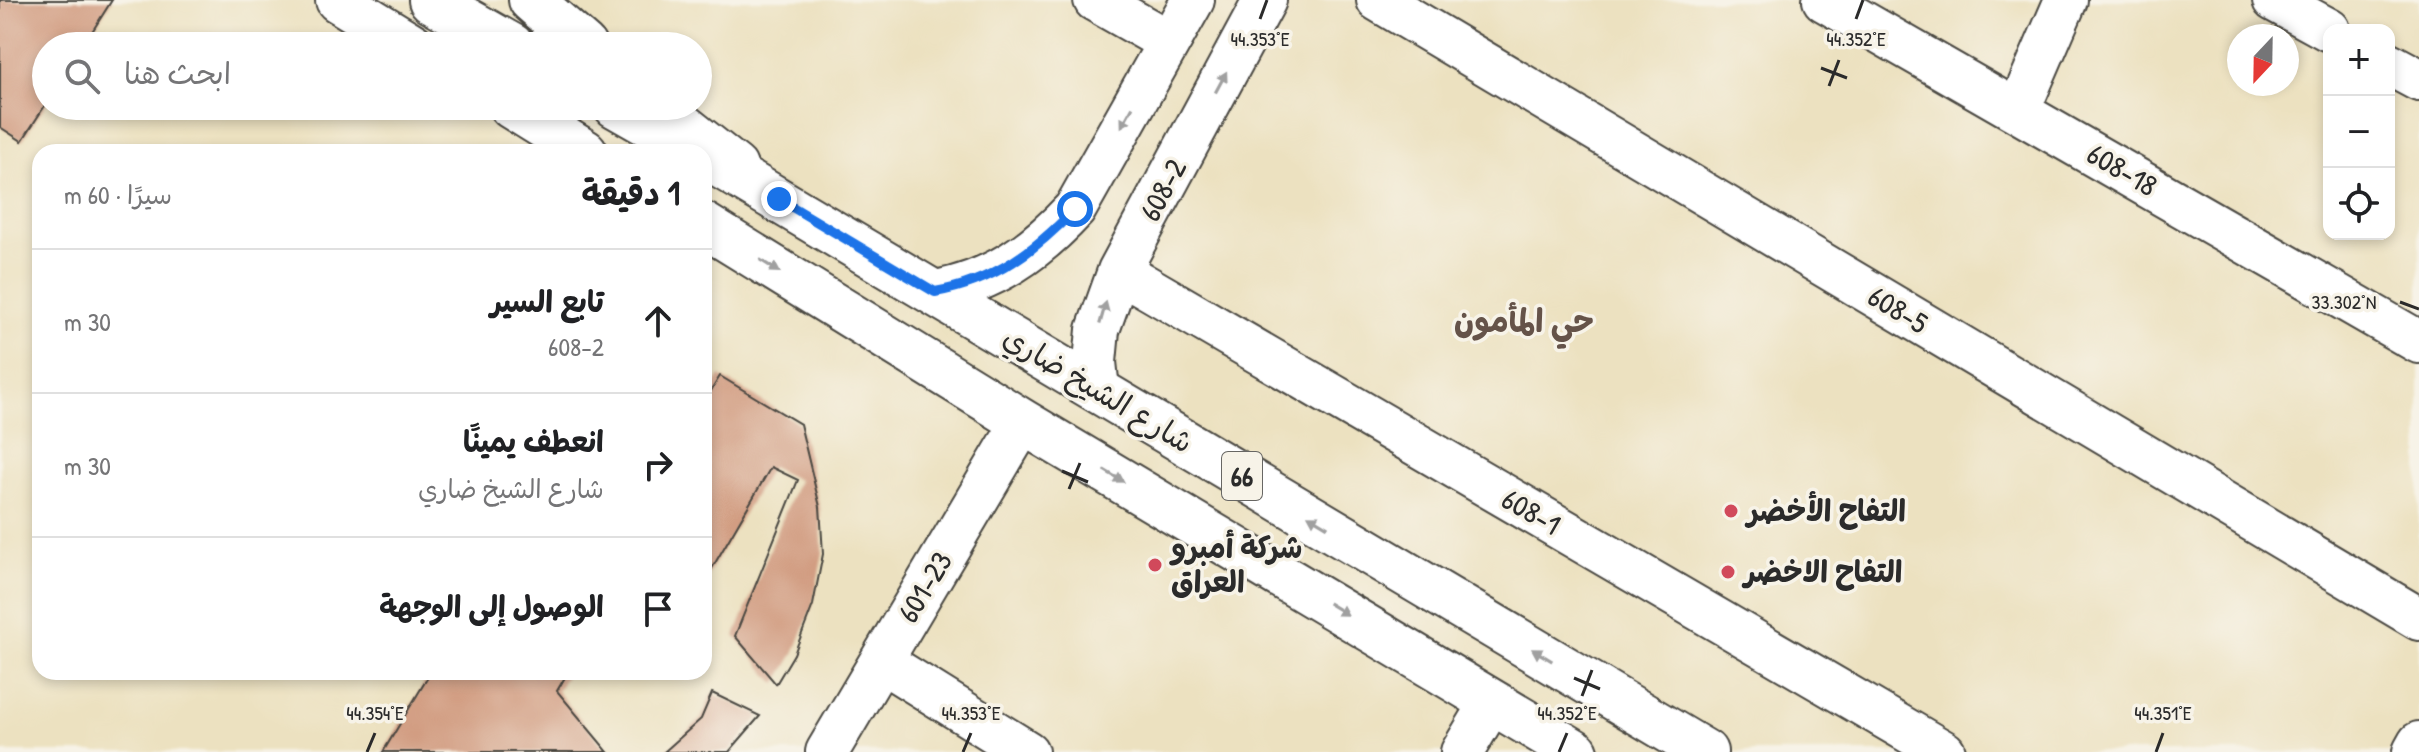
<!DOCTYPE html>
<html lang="ar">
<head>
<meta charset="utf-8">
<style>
  body { margin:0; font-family:"Patrick Hand","Playpen Sans Arabic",sans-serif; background:#f2f2f2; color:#202124; direction:rtl }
  .controls { position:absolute; right:24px; top:24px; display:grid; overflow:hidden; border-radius:16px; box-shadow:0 4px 12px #0003 }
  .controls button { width:72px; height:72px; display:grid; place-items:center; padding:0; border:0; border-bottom:2px solid #e0e0e0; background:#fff; color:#202124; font:40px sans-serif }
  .compass { position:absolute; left:2227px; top:24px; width:72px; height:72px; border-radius:50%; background:#fff; box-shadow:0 4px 12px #0003; rotate:202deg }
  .stop { position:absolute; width:24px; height:24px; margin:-18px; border:6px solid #1a73e8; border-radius:50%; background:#fff }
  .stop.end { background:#1a73e8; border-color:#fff; box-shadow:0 2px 8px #0008 }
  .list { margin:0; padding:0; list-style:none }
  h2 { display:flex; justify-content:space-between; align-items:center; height:104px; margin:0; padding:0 32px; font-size:34px }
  h2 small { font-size:26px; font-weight:400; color:#757577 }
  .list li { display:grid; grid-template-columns:52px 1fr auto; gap:24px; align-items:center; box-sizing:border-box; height:144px; padding:0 32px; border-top:2px solid #e0e0e0 }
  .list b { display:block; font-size:30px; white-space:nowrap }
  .list p { margin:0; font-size:26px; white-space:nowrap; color:#757577 }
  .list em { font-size:26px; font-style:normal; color:#757577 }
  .icon { flex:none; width:44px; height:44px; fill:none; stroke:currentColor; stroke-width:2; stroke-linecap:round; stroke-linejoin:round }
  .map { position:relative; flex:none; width:2419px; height:752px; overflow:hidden; direction:ltr }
  .search { position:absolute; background:#fff; box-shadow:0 4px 12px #0003; left:32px; top:32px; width:680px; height:88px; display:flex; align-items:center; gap:20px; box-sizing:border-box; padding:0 28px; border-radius:44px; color:#757577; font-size:30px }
  .panel { position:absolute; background:#fff; box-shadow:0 4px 12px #0003; left:32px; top:144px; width:680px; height:536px; border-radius:24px; direction:rtl }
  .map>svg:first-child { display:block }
  .building { fill:#d29d82 }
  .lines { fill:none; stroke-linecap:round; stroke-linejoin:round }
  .minor-casing { stroke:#484641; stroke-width:46 }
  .major-casing { stroke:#484641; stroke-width:48 }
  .minor { stroke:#fff; stroke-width:42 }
  .major { stroke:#fff; stroke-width:44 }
  .oneway { fill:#a0a0a0 }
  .route { stroke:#1a73e8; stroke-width:10 }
  .ticks { fill:none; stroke:#2b2b2b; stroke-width:3 }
  .poi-dot { fill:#d1495b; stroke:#f7f3e8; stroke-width:3 }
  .labels { text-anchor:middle; stroke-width:7; stroke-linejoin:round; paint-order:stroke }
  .shield { fill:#f7f3e8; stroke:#686764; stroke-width:2 }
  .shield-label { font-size:28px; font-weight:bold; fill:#2b2b2b }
  .street-label { font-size:30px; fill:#2b2b2b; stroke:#f7f3e8 }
  .poi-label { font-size:30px; font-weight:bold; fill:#2b2b2b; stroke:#f7f3e8; text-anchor:start }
  .neighbourhood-label { font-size:32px; font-weight:bold; fill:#655349; stroke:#f7f3e8 }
  .ticks-label { font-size:20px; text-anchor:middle; fill:#2b2b2b; stroke:#f7f3e8; stroke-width:7; stroke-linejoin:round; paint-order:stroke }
</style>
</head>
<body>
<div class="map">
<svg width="2419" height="752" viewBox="0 0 2419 752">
  <rect width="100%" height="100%" fill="#f7f3e8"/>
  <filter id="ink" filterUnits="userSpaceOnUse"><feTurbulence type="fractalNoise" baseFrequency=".0125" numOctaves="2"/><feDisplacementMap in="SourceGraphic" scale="16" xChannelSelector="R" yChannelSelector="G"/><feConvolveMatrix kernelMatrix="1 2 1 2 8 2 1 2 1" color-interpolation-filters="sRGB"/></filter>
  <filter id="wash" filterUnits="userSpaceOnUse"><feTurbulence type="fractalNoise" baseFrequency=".006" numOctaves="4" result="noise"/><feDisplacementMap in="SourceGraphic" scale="32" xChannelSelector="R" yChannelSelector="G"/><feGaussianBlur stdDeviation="1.8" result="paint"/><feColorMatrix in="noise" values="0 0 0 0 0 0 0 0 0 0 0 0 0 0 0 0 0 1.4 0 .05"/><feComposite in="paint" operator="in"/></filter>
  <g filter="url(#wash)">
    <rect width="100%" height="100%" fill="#ece1c0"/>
    <g id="blocks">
      <path class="building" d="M0,0h112l-29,46h-37v58l-24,37 -22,-14z
        M720,376l80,48 20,83 3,47 -10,51 -19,49 -18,30 -41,-48 63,-156 -27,-13 -67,115v-180z
        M431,672h137l-11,19 51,61h-225z
        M712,693l48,23 -31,36h-65l37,-33z"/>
    </g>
  </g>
  <g filter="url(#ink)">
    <use href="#blocks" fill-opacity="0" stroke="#484641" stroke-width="2"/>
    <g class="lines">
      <defs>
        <path id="minor" d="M1095,0l74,42
          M1378,0l1041,619
          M1824,0l595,342
          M2274,0l55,30
          M2389,64l30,16
          M2019,109l47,-109
          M1119,271l825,481
          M935,292c58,-10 101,-41 140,-83l118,-209
          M1098,390l-3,-28 3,-32 21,-59 146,-271
          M881,661l146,91
          M827,752l196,-330
          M1462,752l30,-50
          M2414,752l5,-9"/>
        <path id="major" d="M338,0l75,46
          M431,0l81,46
          M531,0l53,46
          M511,106l74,46
          M616,106l65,37
          M658,106l77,61
          M704,156l1001,596
          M704,225l319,197 553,330"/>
      </defs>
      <use href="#minor" class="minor-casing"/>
      <use href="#major" class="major-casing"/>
      <use href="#minor" class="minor"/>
      <use href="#major" class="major"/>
    </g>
    <defs><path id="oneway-solid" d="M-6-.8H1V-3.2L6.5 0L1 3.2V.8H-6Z" transform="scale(2)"/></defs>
    <g class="oneway">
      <use href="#oneway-solid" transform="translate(1221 82) rotate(-62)"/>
      <use href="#oneway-solid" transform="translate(1127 117) rotate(119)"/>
      <use href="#oneway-solid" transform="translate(770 266) rotate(32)"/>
      <use href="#oneway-solid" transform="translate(1103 313) rotate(-74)"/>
      <use href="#oneway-solid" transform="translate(1114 476) rotate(31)"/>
      <use href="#oneway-solid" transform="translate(1318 521) rotate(-149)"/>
      <use href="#oneway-solid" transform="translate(1338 609) rotate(31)"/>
      <use href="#oneway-solid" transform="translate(1542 655) rotate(-149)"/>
    </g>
  </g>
  <g class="lines" filter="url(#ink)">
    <path class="route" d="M779,199l156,93c58,-10 100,-41 140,-83"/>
  </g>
  <path class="ticks" d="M1260,19l7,-19M1856,19l7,-19M1821,68l26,10M1829,86l10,-26M2400,302l19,7M1062,471l26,11M1069,489l11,-26M1574,678l26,11M1582,696l10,-26M367,752l8,-19M963,752l8,-19M1559,752l8,-19M2156,752l7,-19"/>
  <g class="poi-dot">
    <circle cx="1731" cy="511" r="8"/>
    <circle cx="1155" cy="565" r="8"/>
    <circle cx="1728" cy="572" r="8"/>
  </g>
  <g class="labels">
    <rect class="shield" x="1222" y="452" width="40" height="48" rx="6"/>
    <g class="shield-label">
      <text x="1242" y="486">66</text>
    </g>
    <g class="street-label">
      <text transform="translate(2122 170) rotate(30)" y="10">608-18</text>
      <text transform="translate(1163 190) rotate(-62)" y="10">608-2</text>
      <text transform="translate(1898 310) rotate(31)" y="10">608-5</text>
      <text transform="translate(1098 390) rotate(31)" y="10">شارع الشيخ ضاري</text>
      <text transform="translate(1531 512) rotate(30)" y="10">608-1</text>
      <text transform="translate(925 587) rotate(-59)" y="10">601-23</text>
    </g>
    <g class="poi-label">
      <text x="1747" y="521">التفاح الأخضر</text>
      <text x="1171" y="558">شركة أمبرو<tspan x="1171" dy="34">العراق</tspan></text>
      <text x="1744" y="582">التفاح الاخضر</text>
    </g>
    <g class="neighbourhood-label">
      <text x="1524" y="332">حي المأمون</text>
    </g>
  </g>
  <g class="ticks-label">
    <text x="1260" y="46">44.353°E</text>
    <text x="1856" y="46">44.352°E</text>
    <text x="2344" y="309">33.302°N</text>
    <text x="375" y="720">44.354°E</text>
    <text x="971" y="720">44.353°E</text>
    <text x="1567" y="720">44.352°E</text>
    <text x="2163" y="720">44.351°E</text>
  </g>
</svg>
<div class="controls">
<button>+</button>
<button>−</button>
<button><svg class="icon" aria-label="locate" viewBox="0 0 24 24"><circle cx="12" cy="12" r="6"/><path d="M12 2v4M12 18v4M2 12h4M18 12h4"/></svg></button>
</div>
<svg class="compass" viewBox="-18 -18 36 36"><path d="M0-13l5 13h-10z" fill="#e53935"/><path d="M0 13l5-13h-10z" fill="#757577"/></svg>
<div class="stop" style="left:1075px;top:209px"></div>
<div class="stop end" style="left:779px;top:199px"></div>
<div class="search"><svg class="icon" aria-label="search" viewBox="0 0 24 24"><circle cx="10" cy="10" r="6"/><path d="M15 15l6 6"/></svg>ابحث هنا</div>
<section class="panel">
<h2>1 دقيقة<small>سيرًا · 60 m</small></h2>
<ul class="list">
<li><svg class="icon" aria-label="ahead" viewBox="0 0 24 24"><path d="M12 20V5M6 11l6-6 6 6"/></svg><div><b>تابع السير</b><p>608-2</p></div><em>30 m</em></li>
<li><svg class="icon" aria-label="right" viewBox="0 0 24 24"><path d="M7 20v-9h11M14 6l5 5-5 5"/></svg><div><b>انعطف يمينًا</b><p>شارع الشيخ ضاري</p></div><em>30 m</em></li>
<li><svg class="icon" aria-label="arrive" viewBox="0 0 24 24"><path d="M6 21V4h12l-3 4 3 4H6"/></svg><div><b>الوصول إلى الوجهة</b></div></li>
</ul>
</section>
</div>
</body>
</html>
